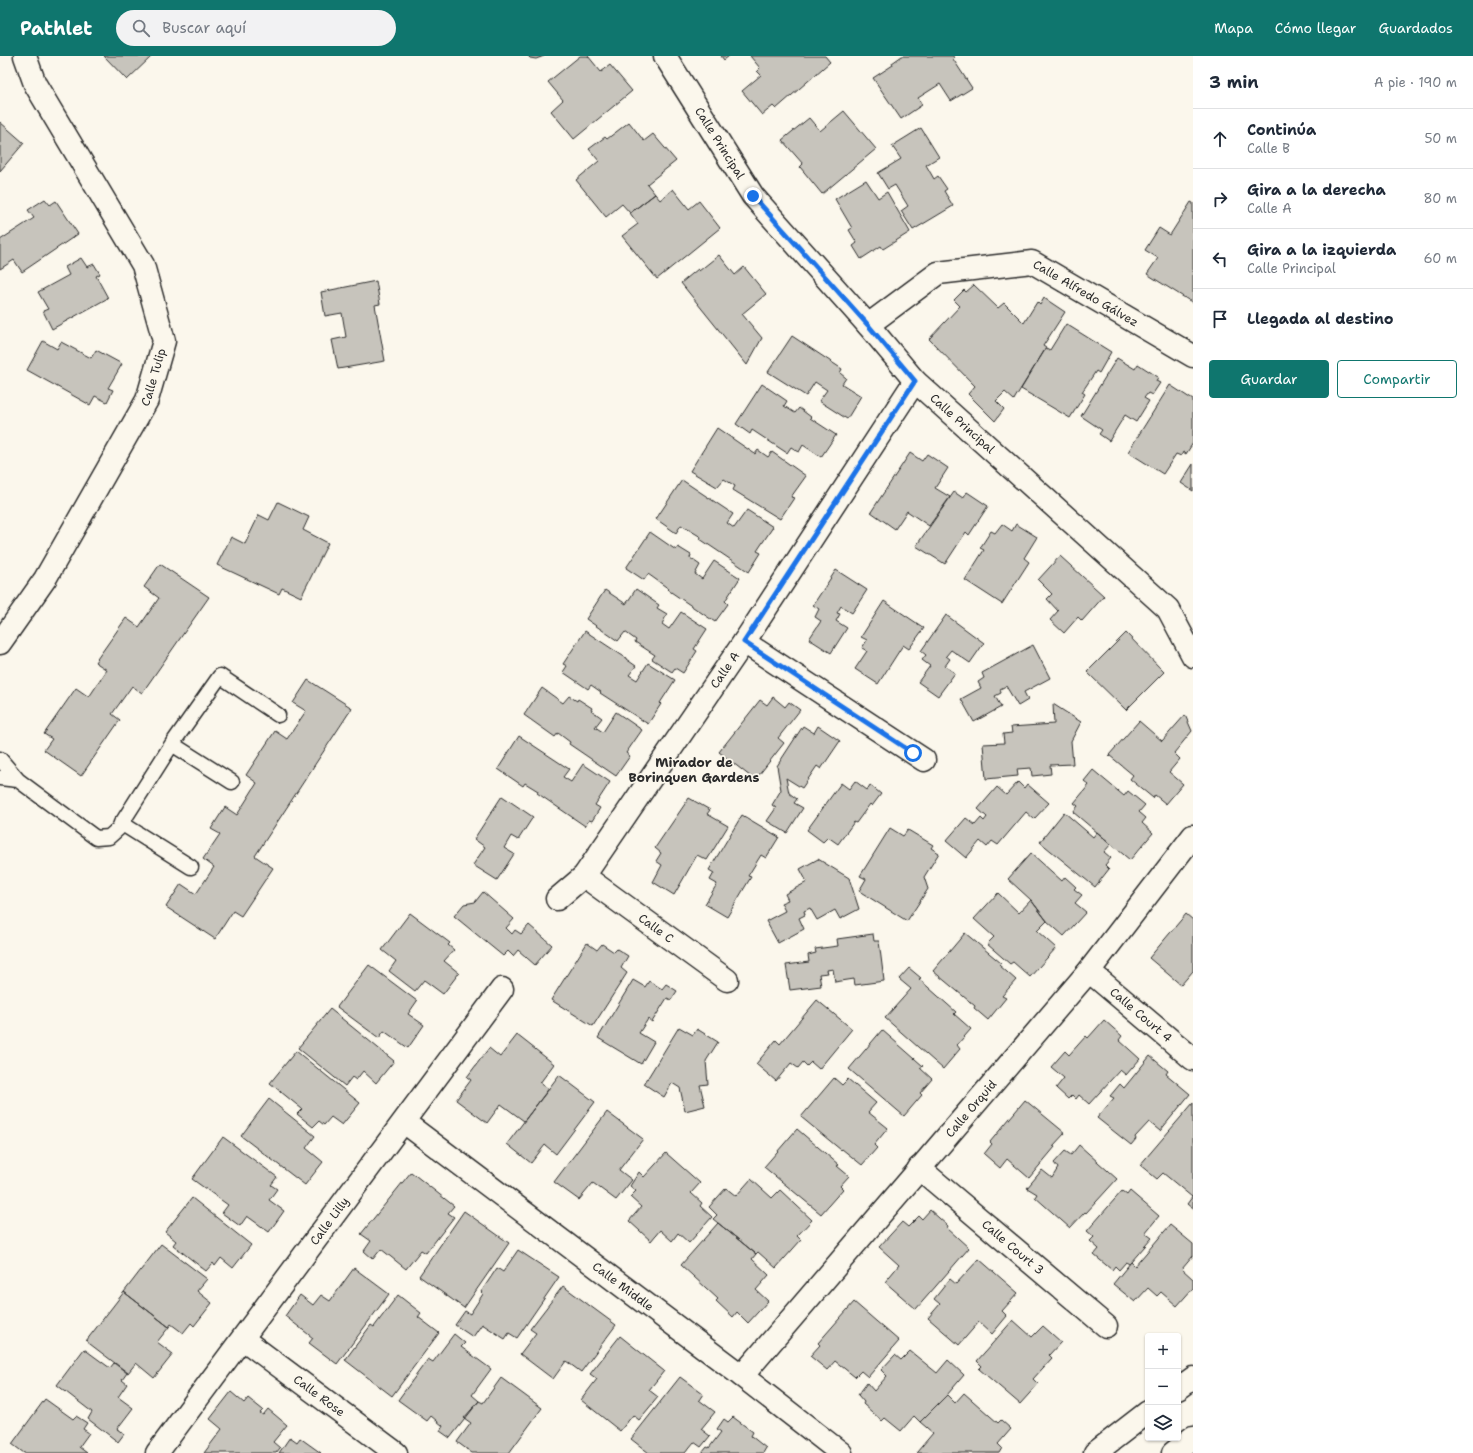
<!DOCTYPE html>
<html lang="es">
<head>
<meta charset="utf-8">
<style>
  body { margin:0; font-family:"Shantell Sans",sans-serif; background:#f2f2f3; color:#1f2937 }
  .controls { position:absolute; right:12px; bottom:12px; display:grid; overflow:hidden; border-radius:4px; box-shadow:0 1px 3px #0004 }
  .controls button { width:36px; height:36px; display:grid; place-items:center; padding:0; border:0; border-bottom:1px solid #e0e1e3; background:#fff; color:#1f2937; font:20px sans-serif }
  .stop { position:absolute; width:12px; height:12px; margin:-9px; border:3px solid #1a73e8; border-radius:50%; background:#fff }
  .stop.end { background:#1a73e8; border-color:#fff; box-shadow:0 1px 4px #0008 }
  .list { margin:0; padding:0; list-style:none }
  h2 { display:flex; justify-content:space-between; align-items:center; height:52px; margin:0; padding:0 16px; font-size:17px }
  h2 small { font-size:13px; font-weight:400; color:#747a83 }
  .list li { display:grid; grid-template-columns:26px 1fr auto; gap:12px; align-items:center; box-sizing:border-box; height:60px; padding:0 16px; border-top:1px solid #e0e1e3 }
  .list b { display:block; font-size:15px; white-space:nowrap }
  .list p { margin:0; font-size:13px; white-space:nowrap; color:#747a83 }
  .list em { font-size:13px; font-style:normal; color:#747a83 }
  .actions { display:flex; gap:8px; padding:12px 16px }
  .actions a { flex:1; padding:9px 0; border:1px solid #0f766e; border-radius:4px; text-align:center; font-size:14px; color:#0f766e }
  .actions .main { background:#0f766e; color:#fff }
  .icon { flex:none; width:22px; height:22px; fill:none; stroke:currentColor; stroke-width:2; stroke-linecap:round; stroke-linejoin:round }
  .map { position:relative; flex:none; width:1193px; height:1397px; overflow:hidden }
  header { display:flex; align-items:center; gap:24px; box-sizing:border-box; height:56px; padding:0 20px; background:#0f766e; color:#fff }
  header strong { font-size:19px }
  nav { display:flex; gap:22px; margin-inline-start:auto; font-size:14px }
  .search { width:280px; height:36px; background:#f2f2f3; display:flex; align-items:center; gap:10px; box-sizing:border-box; padding:0 14px; border-radius:22px; color:#747a83; font-size:15px }
  main { display:flex }
  aside { flex:1; background:#fff }
  .map>svg:first-child { display:block }
  .building { fill:#c7c4bc; stroke:#2b2b2b }
  .lines { fill:none; stroke-linecap:round; stroke-linejoin:round }
  .service-casing { stroke:#2b2b2b; stroke-width:17 }
  .minor-casing { stroke:#2b2b2b; stroke-width:25 }
  .motorway-casing { stroke:#2b2b2b; stroke-width:25 }
  .service { stroke:#fbf7ec; stroke-width:14 }
  .minor { stroke:#fbf7ec; stroke-width:22 }
  .motorway { stroke:#fbf7ec; stroke-width:22 }
  .route { stroke:#1a73e8; stroke-width:5 }
  .labels { text-anchor:middle; stroke-width:3.5; stroke-linejoin:round; paint-order:stroke }
  .street-label { font-size:12px; fill:#2b2b2b; stroke:#fbf7ec }
  .neighbourhood-label { font-size:13px; font-weight:bold; fill:#2b2b2b; stroke:#fbf7ec }
</style>
</head>
<body>
<header>
<strong>Pathlet</strong>
<div class="search"><svg class="icon" aria-label="search" viewBox="0 0 24 24"><circle cx="10" cy="10" r="6"/><path d="M15 15l6 6"/></svg>Buscar aquí</div>
<nav><a>Mapa</a><a>Cómo llegar</a><a>Guardados</a></nav>
</header>
<main>
<div class="map">
<svg width="1193" height="1397" viewBox="0 0 1193 1397">
  <rect width="100%" height="100%" fill="#fbf7ec"/>
  <filter id="ink" filterUnits="userSpaceOnUse"><feTurbulence type="fractalNoise" baseFrequency=".025" numOctaves="2"/><feDisplacementMap in="SourceGraphic" scale="8" xChannelSelector="R" yChannelSelector="G"/><feConvolveMatrix kernelMatrix="1 2 1 2 8 2 1 2 1" color-interpolation-filters="sRGB"/></filter>
  <g filter="url(#ink)">
    <path class="building" d="M104,0h48l-25,24z
      M528,0h16l-8,3 -6,-1z
      M580,0h8l13,16 9,-7 22,26 -58,48 -23,-28 12,-11 -15,-18z
      M721,0h8l-5,4z
      M750,0h75l5,6 -54,47 -3,-3 -11,9 -20,-24 19,-16 -4,-4 3,-3z
      M902,0h51l1,2 -1,1 19,29 -21,13 -11,-17 -22,14 4,7 -21,14 -28,-41 20,-13 -1,-2z
      M844,55l32,38 -54,45 -22,-27 3,-3 -21,-24 27,-22 11,13z
      M0,66l24,21 -24,28z
      M629,66l15,19 9,-7 23,27 -29,23 8,10 -25,19 -8,-9 -16,13 -30,-37 23,-19 -10,-12 16,-12 2,2z
      M921,72l18,29 -13,8 8,14 4,-3 9,13 -3,2 9,15 -40,24 -12,-19 7,-5 -13,-21 -7,4 -10,-16 23,-14 -9,-13z
      M866,124l12,18 9,-6 23,40 -27,17 -2,-3 -20,13 -8,-13 4,-3 -8,-13 3,-2 -17,-29z
      M673,133l16,20 10,-8 21,27 -63,51 -35,-43 16,-12 -8,-11 25,-19 5,6z
      M45,143l5,6 6,-4 22,33 -56,38 -8,-12 -14,9v-29l34,-22 -6,-8z
      M1191,146l2,1v100l-46,-29 11,-16 -13,-8 14,-22 11,7z
      M719,199l16,20 9,-8 22,27 -24,20 20,24 -15,27 -66,-82 17,-14 1,2z
      M81,202l6,9 7,-3 6,10 -4,2 12,22 -56,31 -9,-18 5,-2 -10,-17 31,-17 -4,-8z
      M376,225l4,23 -5,1 10,56 -47,8 -6,-29 14,-3 -4,-24 -17,3 -4,-24z
      M974,229l24,23 6,-5 20,20 13,-21 3,3 4,-7 21,14 -22,34 3,2 -31,50 -1,2 -9,-8 -9,9 8,8 -9,12 -27,-27 7,-8 -46,-47 31,-33 -6,-6 10,-10 2,2z
      M1066,268l45,28 -12,21 -3,-2 -14,21 3,2 -15,24 -49,-29 25,-41 4,2z
      M792,280l50,33 -2,4 6,5 -4,6 19,12 -14,23 -28,-18 8,-11 -12,-8 -9,14 -38,-24z
      M43,285l14,8 4,-7 30,16 5,-8 26,14 -14,24 5,2 -6,12 -12,-6 -5,9 -63,-35z
      M1117,302l18,11 3,-5 20,13 -2,4 4,2 -8,12 -4,-2 -4,5 5,3 -13,21 -11,-7 -16,26 -10,-7 3,-4 -21,-14z
      M762,328l25,17 -3,5 11,7 4,-5 12,9 -1,1 26,17 -15,22 -18,-12 -4,7 -8,-5 -4,6 -35,-23 -2,4 -14,-10z
      M1170,329l23,15v43l-7,11 -3,-2 -2,4 -5,-2 -13,20 -35,-22z
      M717,372l38,26 3,-4 10,7 4,-5 34,24 -15,21 3,1 -14,21 -47,-29 2,-4 -11,-7 -7,8 -27,-16z
      M910,397l12,8 5,-7 21,14 -13,20 15,9 -21,29 -22,-15 -12,18 -24,-17z
      M1193,408v27l-12,-8z
      M682,424l51,34 -6,9 7,5 13,-18 26,17 -16,24 4,2 -12,19 -49,-33 1,-2 -20,-12 -5,8 -20,-14z
      M954,436l9,6 4,-6 21,14 -19,29 -3,-3 -21,32 -29,-18z
      M278,446l31,15 -6,13 25,13 -27,54 -19,-9 -3,6 -62,-29 14,-28 14,7 14,-29 10,5z
      M1002,468l10,7 4,-7 21,13 -13,21 5,4 -27,42 -37,-24 19,-30 -4,-2 11,-17 4,2z
      M650,476l26,18 2,-3 13,8 -1,3 10,7 -5,9 7,5 12,-18 26,17 -15,23 3,3 -13,18 -47,-32 1,-1 -21,-15 -4,6 -18,-12z
      M1060,500l44,40 -22,25 -4,-4 -14,16 -14,-13 8,-9 -11,-12 5,-5 -14,-14z
      M160,508l49,33 -67,96 -10,-7 -20,28 8,6 -39,56 -37,-26 8,-11 -8,-5 32,-46 13,9 18,-27 -12,-8 31,-44 13,9 20,-29 -15,-11z
      M836,514l31,20 -15,23 -11,-7 -4,7 3,1 -4,7 11,7 -16,25 -22,-14 12,-18 -6,-4 4,-8 -6,-4z
      M636,533l23,16 -2,3 10,6 -5,10 7,5 12,-17 26,17 -13,20 3,2 -14,22 -8,-5 -3,4 -20,-13 3,-4 -20,-13 1,-2 -11,-8 -7,9 -32,-22 19,-29 21,14z
      M884,545l40,27 -15,21 -6,-4 -25,39 -23,-15 12,-18 -5,-3 5,-8 -6,-3z
      M946,559l38,28 -14,20 -19,-13 -5,6 4,3 -5,7 10,7 -17,23 -20,-14 12,-16 -8,-6 4,-5 -5,-4z
      M585,575l41,27v1l10,7 -7,9 8,5 11,-17 27,17 -15,23 1,1 -13,20 -48,-31 1,-1 -10,-7 -3,4 -25,-17 4,-6 -4,-2z
      M1126,577l38,39 -38,38 -39,-38z
      M1033,589l17,33 -26,14 4,8 -10,6 -12,-20 -6,3 1,4 -6,3 6,11 -27,15 -13,-23 20,-11 -3,-6 6,-4 -2,-5z
      M308,624l44,28 -97,148 18,12 -32,48 -8,-5 -18,28 -49,-32 15,-23 15,10 18,-27 -11,-8 17,-25 -9,-5 14,-22 12,8 20,-32 -11,-8 29,-44 12,8 19,-28 -13,-8z
      M542,632l21,15 6,-7 8,5 1,-2 14,9 -1,2 11,8 -7,9 8,5 13,-20 26,18 -16,23 4,3 -14,20 -47,-32 1,-2 -12,-9 -3,4 -31,-22z
      M773,641l12,10 4,-5 11,8 -22,28 6,5 -29,37 -36,-28 41,-52 7,5z
      M1053,648l28,18 -10,19 2,23 -23,1 1,9 -19,2 -1,-8 -14,1 1,7 -32,3 -3,-35 21,-1 -1,-9 9,-1 -1,-6 43,-3z
      M1185,659l7,16 -18,22 6,6 -11,13 14,12 -17,20 -11,-9 -2,3 -23,-19 3,-4 -24,-20 30,-34 23,20z
      M803,670l11,7 4,-7 22,15 -19,28 -4,-3 -15,22 -16,-10 3,15 8,6 -3,4 9,5 -16,25 -20,-12 9,-13 -4,-3 9,-15 -4,-24z
      M519,680l50,33 -6,8 8,5 12,-18 27,18 -15,23 5,3 -8,13 -3,-1 -4,6 -48,-33 1,-2 -13,-8 -2,3 -25,-17z
      M1093,714l31,26 4,-5 17,14 -6,7 7,6 -4,5 11,10 -23,27 -57,-48 5,-6 -4,-3 15,-18 -5,-4z
      M855,725l12,9 3,-5 11,9 -9,12 -2,-2 -14,19 -2,-1 -16,22 -10,-7 -5,5 -16,-12 34,-47 8,6z
      M1018,726l6,6 3,-4 22,19 -15,16 -8,-7 -28,33 -6,-4 -5,6 -7,-6 -14,17 -20,-17 20,-23 9,7 6,-7 3,3 3,-4 -9,-8 19,-22 9,8z
      M502,740l31,21 -15,23 -7,-4 -7,12 10,6 -17,26 -24,-15 12,-18 -11,-8z
      M689,742l21,12 -3,4 21,12 -21,34 -10,-5 -23,40 -21,-13 9,-17 -6,-4 5,-8 -6,-5z
      M1064,756l29,25 4,-5 14,12 -7,8 7,6 -6,7 4,4 -14,18 -55,-45z
      M742,759l37,22 -13,21 -5,-3 -13,21 3,1 -24,40 -22,-13 12,-20 -7,-4 4,-7 -5,-3z
      M890,772l13,8 5,-6 25,15 -2,3 8,5 -15,24 4,12 -21,32 -48,-30 7,-12 -6,-3z
      M1031,797l31,28 3,-4 11,10 -2,2 8,6 -7,8 11,9 -22,24 -17,-15 -16,-21 -23,-21z
      M818,803l31,19 10,31 -19,10 -5,-9 -18,10 -7,-12 -6,3 1,4 -6,3 5,11 -26,14 -12,-22 19,-10 -4,-8 7,-3 -3,-6 22,-12 -7,-13z
      M483,836l31,27 -8,9 6,6 3,-4 6,4 8,-9 23,20 -17,20 -17,-15 -5,6 -5,-5 -5,5 -49,-40 10,-12 11,-2z
      M998,837l21,20 12,-13 16,21 -10,10 19,17 -26,29 -17,-15 -3,2 -23,-20 7,-7 -20,-18z
      M410,857l40,30 -2,2 6,5 -10,11 15,12 -16,21 -19,-14 -9,11 -26,-20 7,-10 -14,-11z
      M1186,858l7,6v51l-12,14 -32,-27z
      M965,877l36,30 -2,2 17,15 -14,16 4,2 -18,22 -14,-12 1,-2 -42,-35z
      M873,878l1,7h5l5,40 -29,4 -1,-6 -19,3 -2,-13 -6,1 1,3 -9,1 2,12 -31,4 -4,-25 23,-3 -1,-7 8,-2 -1,-4 23,-3 -1,-7z
      M587,887l10,7 5,-6 12,8 3,-3 11,7 -7,12 6,5 -34,53 -42,-26z
      M369,909l48,36 -9,13 16,11 -16,23 -24,-17 -5,7 -42,-31z
      M909,912l12,10 -2,1 37,33 -2,2 17,15 -14,16 3,4 -17,20 -58,-51 26,-29 -12,-10z
      M633,924l12,7 4,-6 13,8 4,-5 11,7 -6,9 -4,-2 -15,24 -4,-3 -9,14 15,9 -13,22 -43,-26z
      M817,944l35,29 -33,40 -8,-7 -4,4 -4,-4 -5,6 -7,-5 -15,18 -20,-17 20,-24 4,4z
      M330,953l64,52 -18,22 -13,-12 -7,9 -4,-3 -7,9 -47,-38z
      M1104,964l18,16 -3,4 21,19 -14,16 -6,-5 -31,34 -10,-9 -3,4 -4,-4 -4,4 -12,-11 8,-10 -13,-11 14,-16 4,4 17,-19 2,2z
      M679,971l14,8 4,-6 21,13 -12,19 2,23 -8,1 5,21 -20,5 -5,-23 -8,-5 -8,14 -20,-13z
      M882,974l41,36 -3,2 12,11 -12,14 2,2 -18,21 -55,-47z
      M517,979l37,29 -14,19 9,6 -25,32 -23,-17 -14,19 -31,-23 15,-20 -4,-3 22,-29 11,9z
      M296,995l64,52 -18,22 -11,-8 -7,8 -5,-4 -6,6 -16,-13 5,-5 -32,-26z
      M1150,1000l18,15 -2,3 24,20 -30,37 -11,-9 -14,15 1,2 -5,6 -34,-27 17,-20 -4,-2 10,-12 4,4z
      M559,1019l36,27 -39,52 -11,-9 -14,18 -24,-19z
      M834,1022l8,7 6,-6 28,24 -8,9 20,16 -14,17 3,3 -15,17 -20,-16 -1,1 -40,-33z
      M269,1043l46,37 -9,12 17,14 -18,23 -64,-49z
      M1025,1044l40,33 -12,13 2,1 -26,31 -22,-19 -7,9 -16,-14 8,-10 -2,-2z
      M1193,1047v93l-1,1 -29,-24 -6,6 -17,-14z
      M607,1056l36,27 -24,31 13,10 -16,20 -23,-17 -14,17 -25,-18z
      M797,1073l42,36 -2,1 12,10 -9,10 3,3 -22,25 -57,-47z
      M223,1081l54,40 -6,8 6,4 -8,11 15,11 -15,21 -22,-16 -7,10 -18,-13 6,-8 -36,-26z
      M1079,1089l38,34 -31,34 -1,-1 -15,16 -35,-31 2,-3 -10,-6 15,-18 10,8 6,-10 -4,-5 11,-12 6,4z
      M666,1097l34,30 -9,10 11,10 -2,3 12,11 -23,26 -11,-10 -6,8 -12,-11 -9,11 -22,-20 12,-14 -11,-10 6,-6 -6,-5 9,-14 5,5z
      M411,1116l43,34 -6,7 6,4 -28,36 -5,-3 -15,19 -25,-20 -8,10 -9,-8 7,-10 -10,-7z
      M751,1123l21,19 8,-8 32,30 -15,16 4,4 -25,28 -18,-16 -2,2 -38,-31 -5,-4 4,-4 -8,-8 17,-19 10,8z
      M1122,1135l5,4 3,-4 29,25 -14,17 7,5 -21,24 -2,2 -3,-2 -7,8 -4,-4 -3,4 -18,-15 5,-6 -9,-8 4,-4 -7,-6z
      M1193,1140v13l-6,-5z
      M192,1142l59,47 -18,23 -12,-10 -6,8 -2,-3 -7,8 -33,-26 3,-4 -11,-9z
      M930,1154l18,16 -1,2 22,20 -53,61 -31,-27 14,-17 -20,-18 23,-25 6,5 11,-11 3,3z
      M464,1155l45,32 -45,65 -45,-32z
      M718,1167l38,31 -4,5 17,16 -13,15 12,11 -20,22 -11,-11 -4,5 -17,-16 2,-2 -37,-34z
      M1170,1169l23,19v12l-11,13 11,10v9l-16,18 -16,-14 -4,4 -9,-8 -13,14 -22,-18 18,-22 4,4z
      M161,1188l46,35 -10,12 15,12 -18,23 -3,-3 -8,10 -12,-9 -2,3 -45,-35z
      M518,1194l41,27 -42,61 -8,-5 -4,6 -23,-15 -9,13 -18,-12 10,-14 5,3 13,-20 -2,-2 16,-24 6,4z
      M979,1203l39,34 -16,18 5,5 -15,18 -13,-12 -20,23 -31,-27 12,-14 -6,-5 16,-20 6,5z
      M354,1212l35,26 -52,70 -28,-21 4,-5 -28,-22 15,-21 13,10 8,-10 9,6z
      M563,1230l53,39 -35,47 -15,-11 -13,18 -33,-25 16,-21 -6,-4z
      M124,1236l45,35 -12,15 16,12 -19,24 -18,-15 -8,10 -42,-32z
      M398,1239l23,18 -3,4 21,16 -47,63 -47,-36 26,-35 3,2z
      M854,1246l45,39 -31,36 -7,-6 -6,6 -20,-16 -8,9 -17,-14 10,-11 -2,-2z
      M1013,1264l19,17 11,-11 18,16 -12,13 3,3 -19,21 5,5 -18,20 -41,-35 3,-3 -5,-5z
      M454,1278l11,9 -4,4 30,22 -19,26 7,6 -29,37 -10,-7 3,-5 -12,-10 -4,5 -29,-21 30,-41 5,3z
      M620,1280l44,35 -15,19 9,7 -19,23 -6,-5 -13,16 -39,-31 16,-21 -7,-5z
      M84,1293l26,19 4,-5 13,10 -5,7 5,4 -9,13 15,11 -16,21 7,5 -6,8 -30,-23 4,-7 -35,-27z
      M910,1295l27,22 11,-13 16,15 -17,20 -27,27 -6,-6 -13,15 -16,-13 -3,3 -19,-17 1,-2 -6,-7 9,-12 7,8 13,-15 -6,-6 14,-15 6,5z
      M680,1321l23,17 -4,6 16,12 -14,17 9,7 -9,11 -7,-5 -9,11h-36l-18,-14z
      M501,1322l41,30 -33,45h-37l-15,-11 14,-19 -7,-5 15,-17 4,2z
      M231,1336l13,11 4,-5 15,12 -3,3 3,2 5,-6 19,16 -14,17 7,6 -4,5h-72l18,-24 -12,-10z
      M964,1337l34,30 3,-3 10,9 -13,15 4,4 -3,5h-81l-1,-1 16,-19 -13,-11 27,-27 8,8z
      M45,1343l28,20 3,-3 11,7 -4,6 6,4 -10,14 8,6h-63l-12,-9z
      M733,1361l20,15 -2,4 15,12 -3,5h-61l5,-6 2,1 12,-16 -4,-3 7,-10 4,3z
      M290,1381l7,5 3,-4 21,15h-42z"/>
    <g class="lines">
      <defs>
        <path id="service" d="M172,688l60,38
          M0,703l18,21 78,58 13,-1 9,-8 54,-85 48,-68 58,39
          M0,722l18,2
          M121,767l70,44"/>
        <g id="minor">
          <path id="s1" d="M665,0l88,140 115,129 47,56 253,228 25,47"/>
          <path id="s2" d="M868,269l70,-52 94,-11 161,94"/>
          <path d="M744,586l180,118"/>
          <path id="s3" d="M0,587l45,-64 102,-179 17,-59 -21,-76 -108,-181 -10,-28"/>
          <path id="s4" d="M584,820l143,104"/>
          <path id="s5" d="M557,843l27,-23 160,-234 171,-261"/>
          <path id="s6" d="M1089,915l104,88"/>
          <path id="s7" d="M404,1066l338,254 99,77"/>
          <path id="s8" d="M919,1112l187,158"/>
          <path id="s9" d="M243,1283l153,114"/>
          <path id="s10" d="M742,1320l347,-405 104,-135"/>
          <path d="M1178,1333l15,-11"/>
          <path id="s11" d="M157,1397l345,-464"/>
          <path d="M1095,1397l53,-41"/>
        </g>
        <path id="motorway" d="M1173,1397l20,-16"/>
      </defs>
      <use href="#service" class="service-casing"/>
      <use href="#minor" class="minor-casing"/>
      <use href="#motorway" class="motorway-casing"/>
      <use href="#service" class="service"/>
      <use href="#minor" class="minor"/>
      <use href="#motorway" class="motorway"/>
    </g>
  </g>
  <g class="lines" filter="url(#ink)">
    <path class="route" d="M753,140l115,129 47,56 -171,261 169,111"/>
  </g>
  <g class="labels">
    <g class="street-label">
      <text dy="4" stroke="none"><textPath href="#s1" startOffset="103">Calle Principal</textPath></text>
      <text dy="4" stroke="none"><textPath href="#s2" startOffset="244">Calle Alfredo Gálvez</textPath></text>
      <text dy="4" stroke="none"><textPath href="#s3" startOffset="308">Calle Tulip</textPath></text>
      <text dy="4" stroke="none"><textPath href="#s1" startOffset="475">Calle Principal</textPath></text>
      <text dy="4" stroke="none"><textPath href="#s5" startOffset="285">Calle A</textPath></text>
      <text dy="4" stroke="none"><textPath href="#s4" startOffset="89">Calle C</textPath></text>
      <text dy="4" stroke="none"><textPath href="#s6" startOffset="68">Calle Court 4</textPath></text>
      <text dy="4" stroke="none"><textPath href="#s10" startOffset="352">Calle Orquid</textPath></text>
      <text dy="4" stroke="none"><textPath href="#s11" startOffset="289">Calle Lilly</textPath></text>
      <text dy="4" stroke="none"><textPath href="#s8" startOffset="123">Calle Court 3</textPath></text>
      <text dy="4" stroke="none"><textPath href="#s7" startOffset="274">Calle Middle</textPath></text>
      <text dy="4" stroke="none"><textPath href="#s9" startOffset="95">Calle Rose</textPath></text>
    </g>
    <g class="neighbourhood-label">
      <text x="694" y="711">Mirador de<tspan x="694" dy="15">Borinquen Gardens</tspan></text>
    </g>
  </g>
</svg>
<div class="controls">
<button>+</button>
<button>−</button>
<button><svg class="icon" aria-label="layers" viewBox="0 0 24 24"><path d="M12 4l9 5-9 5-9-5zM3 14l9 5 9-5"/></svg></button>
</div>
<div class="stop" style="left:913px;top:697px"></div>
<div class="stop end" style="left:753px;top:140px"></div>
</div>
<aside>
<h2>3 min<small>A pie · 190 m</small></h2>
<ul class="list">
<li><svg class="icon" aria-label="ahead" viewBox="0 0 24 24"><path d="M12 20V5M6 11l6-6 6 6"/></svg><div><b>Continúa</b><p>Calle B</p></div><em>50 m</em></li>
<li><svg class="icon" aria-label="right" viewBox="0 0 24 24"><path d="M7 20v-9h11M14 6l5 5-5 5"/></svg><div><b>Gira a la derecha</b><p>Calle A</p></div><em>80 m</em></li>
<li><svg class="icon" aria-label="left" viewBox="0 0 24 24"><path d="M17 20v-9H6M10 6l-5 5 5 5"/></svg><div><b>Gira a la izquierda</b><p>Calle Principal</p></div><em>60 m</em></li>
<li><svg class="icon" aria-label="arrive" viewBox="0 0 24 24"><path d="M6 21V4h12l-3 4 3 4H6"/></svg><div><b>Llegada al destino</b></div></li>
</ul>
<div class="actions"><a class="main">Guardar</a><a>Compartir</a></div>
</aside>
</main>
</body>
</html>
